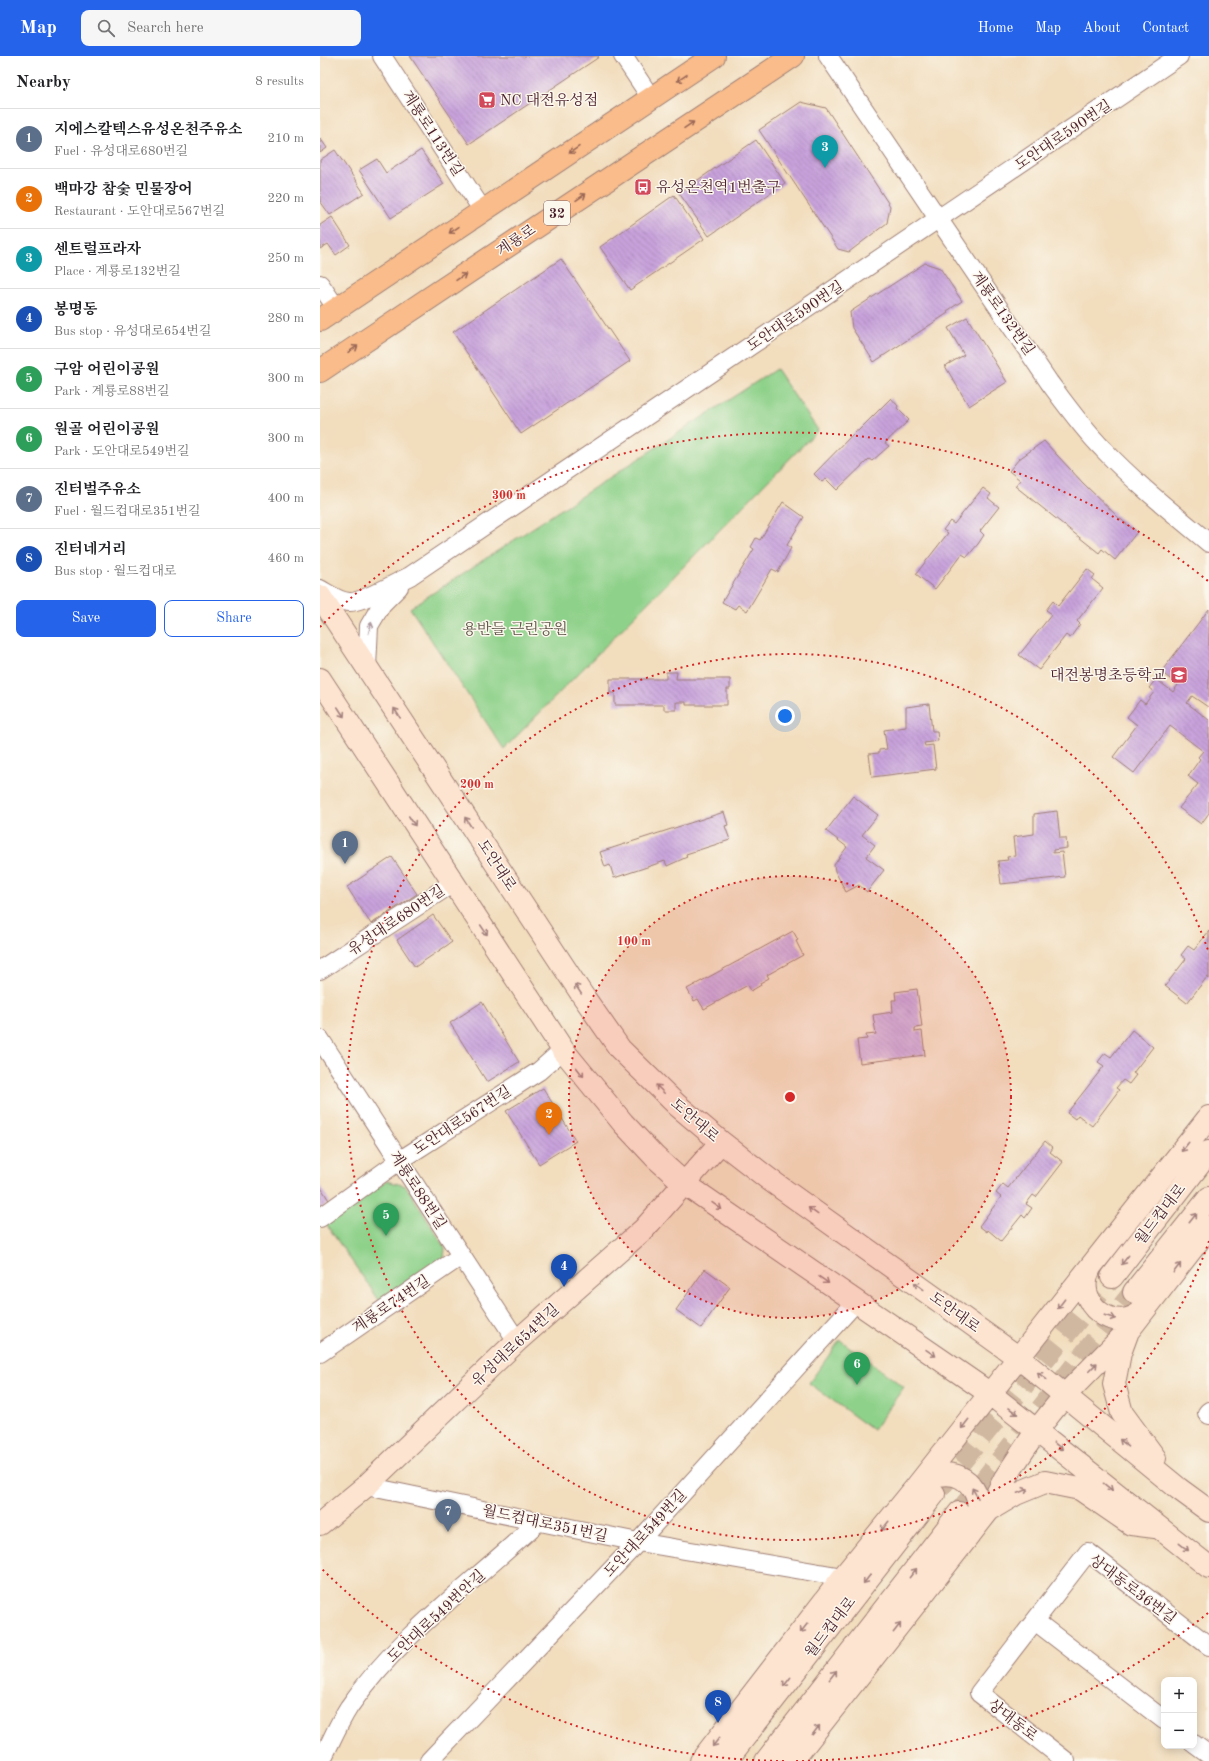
<!DOCTYPE html>
<html lang="en">
<head>
<meta charset="utf-8">
<style>
  body { margin:0; font-family:"Old Standard TT","Noto Serif KR",serif; background:#f6f6f6; color:#202124 }
  .controls { position:absolute; right:12px; bottom:12px; display:grid; overflow:hidden; border-radius:8px; box-shadow:0 2px 10px #0003 }
  .controls button { width:36px; height:36px; display:grid; place-items:center; padding:0; border:0; border-bottom:1px solid #e0e0e0; background:#fff; color:#202124; font:20px sans-serif }
  .you { position:absolute; left:465px; top:660px; width:14px; height:14px; margin:-10px; border:3px solid #fff; border-radius:50%; background:#1a73e8; box-shadow:0 0 0 6px #1a73e833 }
  .badge { display:grid; place-items:center; width:26px; height:26px; border-radius:50%; background:#2563eb; color:#fff; font-size:13px; font-weight:700 }
  .pin { position:absolute; translate:-50% -33px; filter:drop-shadow(0 1px 2px #0008) }
  .pin::after { content:''; position:absolute; top:21px; width:14px; height:12px; background:inherit; clip-path:polygon(0 0,100% 0,50% 100%) }
  .list { margin:0; padding:0; list-style:none }
  h2 { display:flex; justify-content:space-between; align-items:center; height:52px; margin:0; padding:0 16px; font-size:17px }
  h2 small { font-size:13px; font-weight:400; color:#757577 }
  .list li { display:grid; grid-template-columns:26px 1fr auto; gap:12px; align-items:center; box-sizing:border-box; height:60px; padding:0 16px; border-top:1px solid #e0e0e0 }
  .list b { display:block; font-size:15px; white-space:nowrap }
  .list p { margin:0; font-size:13px; white-space:nowrap; color:#757577 }
  .list em { font-size:13px; font-style:normal; color:#757577 }
  .actions { display:flex; gap:8px; padding:12px 16px }
  .actions a { flex:1; padding:9px 0; border:1px solid #2563eb; border-radius:8px; text-align:center; font-size:14px; color:#2563eb }
  .actions .main { background:#2563eb; color:#fff }
  .icon { flex:none; width:22px; height:22px; fill:none; stroke:currentColor; stroke-width:2; stroke-linecap:round; stroke-linejoin:round }
  .map { position:relative; flex:none; width:889px; height:1705px; overflow:hidden }
  header { display:flex; align-items:center; gap:24px; box-sizing:border-box; height:56px; padding:0 20px; background:#2563eb; color:#fff }
  header strong { font-size:19px }
  nav { display:flex; gap:22px; margin-inline-start:auto; font-size:14px }
  .search { width:280px; height:36px; background:#f6f6f6; display:flex; align-items:center; gap:10px; box-sizing:border-box; padding:0 14px; border-radius:8px; color:#757577; font-size:15px }
  main { display:flex }
  aside { flex:1; background:#fff }
  .map>svg:first-child { display:block }
  .green { fill:#8ed18a; stroke:#6c785a }
  .building { fill:url(#building-back-hatch) }
  .lines { fill:none; stroke-linecap:round; stroke-linejoin:round }
  .secondary-tunnel { stroke:#d0b7a0; stroke-width:22; stroke-dasharray:22 11; stroke-linecap:butt }
  .street-casing { stroke:#9e7e74; stroke-width:20 }
  .secondary-casing { stroke:#9e7e74; stroke-width:24 }
  .primary-casing { stroke:#9e7e74; stroke-width:24 }
  .street { stroke:#fff; stroke-width:18 }
  .secondary { stroke:#fde4d0; stroke-width:22 }
  .primary { stroke:#f9bc8a; stroke-width:22 }
  .oneway { stroke:#996656 }
  .oneway2 { stroke:#ae9aa0 }
  .oneway3 { stroke:#a4827e }
  .ring { fill:none; stroke:#d62828; stroke-width:2; stroke-dasharray:2 4 }
  .labels { text-anchor:middle; stroke-width:3; stroke-linejoin:round; paint-order:stroke }
  .shield { fill:#fbf7ec; stroke:#7f6065; stroke-width:1 }
  .shield-label { font-size:14px; font-weight:bold; fill:#4a1f2b }
  .poi-label { font-size:15px; fill:#4a1f2b; stroke:#fbf7ec; text-anchor:start }
  .street-label { font-size:15px; fill:#4a1f2b; stroke:#fbf7ec }
  .park-label { font-size:15px; fill:#5e5448; stroke:#fbf7ec }
  .centre { fill:#d62828; stroke:#fbf7ec; stroke-width:2 }
  .ring-label { font-size:12px; text-anchor:middle; font-weight:bold; fill:#d62828; stroke:#fbf7ec; stroke-width:3; stroke-linejoin:round; paint-order:stroke }
</style>
</head>
<body>
<header>
<strong>Map</strong>
<div class="search"><svg class="icon" aria-label="search" viewBox="0 0 24 24"><circle cx="10" cy="10" r="6"/><path d="M15 15l6 6"/></svg>Search here</div>
<nav><a>Home</a><a>Map</a><a>About</a><a>Contact</a></nav>
</header>
<main>
<aside>
<h2>Nearby<small>8 results</small></h2>
<ul class="list">
<li><span class="badge" style="background:#5c6f8a">1</span><div><b>지에스칼텍스유성온천주유소</b><p>Fuel · 유성대로680번길</p></div><em>210 m</em></li>
<li><span class="badge" style="background:#e8710a">2</span><div><b>백마강 참숯 민물장어</b><p>Restaurant · 도안대로567번길</p></div><em>220 m</em></li>
<li><span class="badge" style="background:#0f9aa8">3</span><div><b>센트럴프라자</b><p>Place · 계룡로132번길</p></div><em>250 m</em></li>
<li><span class="badge" style="background:#1a4fb4">4</span><div><b>봉명동</b><p>Bus stop · 유성대로654번길</p></div><em>280 m</em></li>
<li><span class="badge" style="background:#2e9e5b">5</span><div><b>구암 어린이공원</b><p>Park · 계룡로88번길</p></div><em>300 m</em></li>
<li><span class="badge" style="background:#2e9e5b">6</span><div><b>원골 어린이공원</b><p>Park · 도안대로549번길</p></div><em>300 m</em></li>
<li><span class="badge" style="background:#5c6f8a">7</span><div><b>진터벌주유소</b><p>Fuel · 월드컵대로351번길</p></div><em>400 m</em></li>
<li><span class="badge" style="background:#1a4fb4">8</span><div><b>진터네거리</b><p>Bus stop · 월드컵대로</p></div><em>460 m</em></li>
</ul>
<div class="actions"><a class="main">Save</a><a>Share</a></div>
</aside>
<div class="map">
<svg width="889" height="1705" viewBox="0 0 889 1705">
  <defs>
    <pattern id="building-back-hatch" width="6" height="6" patternUnits="userSpaceOnUse"><rect width="6" height="6" fill="#c8a3dc"/><path d="M-1 5l2 2M0 0l6 6M5-1l2 2" fill="none" stroke="#a484b3"/></pattern>
  </defs>
  <rect width="100%" height="100%" fill="#fbf7ec"/>
  <filter id="ink" filterUnits="userSpaceOnUse"><feTurbulence type="fractalNoise" baseFrequency=".025" numOctaves="2"/><feDisplacementMap in="SourceGraphic" scale="8" xChannelSelector="R" yChannelSelector="G"/><feConvolveMatrix kernelMatrix="1 2 1 2 8 2 1 2 1" color-interpolation-filters="sRGB"/></filter>
  <filter id="wash" filterUnits="userSpaceOnUse"><feTurbulence type="fractalNoise" baseFrequency=".012" numOctaves="4" result="noise"/><feDisplacementMap in="SourceGraphic" scale="16" xChannelSelector="R" yChannelSelector="G"/><feGaussianBlur stdDeviation="0.9" result="paint"/><feColorMatrix in="noise" values="0 0 0 0 0 0 0 0 0 0 0 0 0 0 0 0 0 1.4 0 .05"/><feComposite in="paint" operator="in"/></filter>
  <g filter="url(#wash)">
    <rect width="100%" height="100%" fill="#f2ddbd"/>
    <path class="green" d="M456,313l42,61 -314,319 -94,-141z
      M67,1125l19,5 39,62 -1,10 -63,45 -55,-79z
      M520,1284l64,47 -31,43 -64,-47z"/>
    <g id="blocks">
      <path class="building" d="M90,0h188l1,1 -130,87z
        M481,46l25,6 64,98 -3,17 -38,29 -11,-3 -79,-119z
        M0,82l7,10 -7,5z
        M436,84l29,43 -76,53 -30,-43z
        M15,94l29,43 -34,22 -10,-14v-41z
        M101,94l23,34 -53,34 -32,-48 18,-11 9,14z
        M354,139l30,44 -74,51 -30,-43z
        M12,161l18,28 -14,10 -8,-11 -8,5v-24z
        M241,203l69,102 -109,73 -68,-102z
        M605,207l15,5 22,33 -15,10 1,2 -74,49 -22,-34 -2,-16z
        M647,261l40,65 -38,24 -24,-40 19,-11 -16,-27z
        M571,342l7,8 -1,2 12,12 -24,23 4,3 -17,15 -3,-2 -32,31 -11,-11 -4,3 -8,-8 42,-43h2z
        M724,385l39,42 36,35 18,14 -22,28 -13,-11 -3,4 -84,-67 5,-6 -11,-9 10,-12z
        M663,432l8,6 -3,4 11,9 -19,24 4,4 -6,9 -11,13 -5,-3 -27,35 -19,-15 32,-41 -5,-3 7,-9 4,3z
        M463,446l21,15 -17,28 4,3 -13,24 -6,-3 -25,42 -9,-6 -3,4 -13,-7 32,-53 -3,-2 5,-9 4,2z
        M767,513l8,6 -3,4 11,9 -26,33 3,3 -10,14 -4,-3 -27,35 -20,-15 33,-41 -6,-4 7,-9 5,5z
        M889,553v96l-1,2 -16,-11 -5,7 22,17v93l-8,11 -22,-16 19,-24 -10,-8 12,-17 -2,-2 5,-6 -33,-25 -36,47 -21,-16 24,-32 -10,-8 13,-17 5,4 9,-12 -5,-4 7,-9 17,13 5,-7 -17,-13z
        M346,616h11l-1,7h54v10h-3v16h-41v-3h-10v8h-12v-5h-49v-12h-5v-14h56z
        M609,648l3,27h5l1,10 -14,2 1,3 8,-1 3,24 -64,8 -3,-23 10,-1v-3l8,-1 -3,-19 22,-3v-20z
        M533,740l25,19 -16,20 13,10 -9,12 18,13 -17,22 -8,-7 -13,7 -11,-21 -1,-6 13,-18 -21,-16z
        M737,755l3,27h6l1,10 -14,2v3l9,-1 3,25 -64,7 -3,-23 10,-1 -1,-3 8,-1 -2,-19 21,-3v-20z
        M404,756l4,13 -3,1 5,14 -44,14 1,3 -20,9 -2,-5 -51,17 -4,-13 -5,2 -5,-15z
        M72,801l25,37 -46,30 -24,-37z
        M113,859l19,27 -37,25 -18,-27z
        M473,875l5,9 -2,1 7,14 -36,20 2,3 -9,5 1,2 -10,6 -3,-6 -44,24 -6,-10 -4,2 -7,-12z
        M889,875v48l-2,-2 -20,26 -22,-17 21,-27 -5,-4 7,-9 6,4z
        M597,933l5,38 -7,1v4l7,-1 3,24 -65,8 -3,-23 10,-1 -1,-4 10,-1 -3,-19 20,-3 -1,-12h4l-1,-8z
        M162,946l37,60 -32,20 -37,-59z
        M812,974l21,17 -20,26 3,2 -7,9 -6,-4 -7,8 3,2 -27,36 -14,-11 -3,4 -8,-6 37,-47 -6,-4 7,-9 6,4z
        M223,1032l33,53 -37,23 -33,-53z
        M725,1085l8,7 -3,4 13,10 -27,35 -3,-2 -7,9 6,4 -7,10 -3,-3 -21,26 -13,-11 -1,2 -8,-6 22,-29 -5,-4 7,-9 5,4z
        M0,1130l10,16 -10,7z
        M385,1213l25,18 -29,41 -25,-18z"/>
    </g>
  </g>
  <g filter="url(#ink)">
    <use href="#blocks" fill-opacity="0" stroke="#9e7e74" stroke-width="1"/>
    <g class="lines">
      <path class="secondary-tunnel" d="M619,1432l173,-211
        M639,1457l175,-221"/>
      <defs>
        <path id="street" d="M62,0l101,155
          M303,0l28,42
          M508,0l221,326c17,23 34,47 54,67 32,34 70,64 106,94
          M0,228l17,25
          M0,533c9,5 18,12 29,13 12,1 48,-20 61,-26l769,-520
          M47,611l2,-41 13,-22 17,-17
          M0,914l133,-87
          M0,983l197,302
          M0,1162l79,-57 140,-90 24,-21
          M0,1297l141,-97
          M889,1355l-2,2 2,2
          M46,1430l272,56 205,35
          M715,1565l129,99
          M874,1688l15,11
          M1,1705c9,-17 17,-37 28,-54 50,-73 126,-125 190,-186
          M109,1705l209,-219 218,-240
          M746,1705l-87,-68 109,-141 121,94"/>
        <path id="secondary" d="M0,540l261,397 39,56 57,56 44,37 49,38 249,178 160,131 30,22
          M0,623l243,371 60,73 32,34 30,27 304,209 220,174
          M770,1212c-19,35 27,70 54,41
          M792,1221l97,-125
          M814,1236l75,-94
          M807,1278l-7,19 -6,31 8,29 33,45
          M599,1429c7,-5 13,-9 20,-10 31,-6 48,26 36,52
          M669,1454l27,-16 29,-12 35,7 51,35 24,3
          M0,1468l46,-38 151,-145 127,-112 77,-87
          M381,1705l142,-184 74,-91 292,-369
          M406,1705l208,-267
          M446,1705l193,-248
          M472,1705l197,-251 16,-32 32,-48 28,-35 64,-65 80,-103"/>
        <path id="primary" d="M0,264l394,-264
          M0,315l473,-315"/>
      </defs>
      <use href="#street" class="street-casing"/>
      <use href="#secondary" class="secondary-casing"/>
      <use href="#primary" class="primary-casing"/>
      <use href="#street" class="street"/>
      <use href="#secondary" class="secondary"/>
      <use href="#primary" class="primary"/>
    </g>
    <defs><path id="oneway-shaft" d="M-6 0H5M1.5-3L5.5 0L1.5 3" fill="none" stroke-width="1.6" stroke-linecap="round" stroke-linejoin="round"/></defs>
    <g class="oneway">
      <use href="#oneway-shaft" transform="translate(362 22) rotate(146)"/>
      <use href="#oneway-shaft" transform="translate(369 69) rotate(-34)"/>
      <use href="#oneway-shaft" transform="translate(254 94) rotate(146)"/>
      <use href="#oneway-shaft" transform="translate(261 141) rotate(-34)"/>
      <use href="#oneway-shaft" transform="translate(134 174) rotate(146)"/>
      <use href="#oneway-shaft" transform="translate(141 221) rotate(-34)"/>
      <use href="#oneway-shaft" transform="translate(33 293) rotate(-34)"/>
    </g>
    <use class="oneway2" href="#oneway-shaft" transform="translate(50 572) rotate(-75)"/>
    <g class="oneway3">
      <use href="#oneway-shaft" transform="translate(21 656) rotate(57)"/>
      <use href="#oneway-shaft" transform="translate(77 657) rotate(-123)"/>
      <use href="#oneway-shaft" transform="translate(92 765) rotate(57)"/>
      <use href="#oneway-shaft" transform="translate(148 766) rotate(-123)"/>
      <use href="#oneway-shaft" transform="translate(164 874) rotate(56)"/>
      <use href="#oneway-shaft" transform="translate(258 933) rotate(-124)"/>
      <use href="#oneway-shaft" transform="translate(260 1016) rotate(52)"/>
      <use href="#oneway-shaft" transform="translate(340 1033) rotate(-135)"/>
      <use href="#oneway-shaft" transform="translate(865 1091) rotate(129)"/>
      <use href="#oneway-shaft" transform="translate(397 1150) rotate(35)"/>
      <use href="#oneway-shaft" transform="translate(493 1155) rotate(-144)"/>
      <use href="#oneway-shaft" transform="translate(873 1162) rotate(-51)"/>
      <use href="#oneway-shaft" transform="translate(805 1204) rotate(128)"/>
      <use href="#oneway-shaft" transform="translate(857 1212) rotate(-52)"/>
      <use href="#oneway-shaft" transform="translate(504 1224) rotate(35)"/>
      <use href="#oneway-shaft" transform="translate(599 1230) rotate(-144)"/>
      <use href="#oneway-shaft" transform="translate(741 1248) rotate(127)"/>
      <use href="#oneway-shaft" transform="translate(790 1261) rotate(18)"/>
      <use href="#oneway-shaft" transform="translate(611 1297) rotate(34)"/>
      <use href="#oneway-shaft" transform="translate(773 1311) rotate(-46)"/>
      <use href="#oneway-shaft" transform="translate(722 1320) rotate(-142)"/>
      <use href="#oneway-shaft" transform="translate(693 1355) rotate(37)"/>
      <use href="#oneway-shaft" transform="translate(645 1368) rotate(128)"/>
      <use href="#oneway-shaft" transform="translate(804 1387) rotate(-140)"/>
      <use href="#oneway-shaft" transform="translate(738 1390) rotate(39)"/>
      <use href="#oneway-shaft" transform="translate(788 1431) rotate(39)"/>
      <use href="#oneway-shaft" transform="translate(703 1435) rotate(-22)"/>
      <use href="#oneway-shaft" transform="translate(655 1437) rotate(-120)"/>
      <use href="#oneway-shaft" transform="translate(565 1470) rotate(129)"/>
      <use href="#oneway-shaft" transform="translate(864 1491) rotate(38)"/>
      <use href="#oneway-shaft" transform="translate(593 1517) rotate(-52)"/>
      <use href="#oneway-shaft" transform="translate(547 1523) rotate(128)"/>
      <use href="#oneway-shaft" transform="translate(484 1572) rotate(128)"/>
      <use href="#oneway-shaft" transform="translate(577 1572) rotate(-52)"/>
      <use href="#oneway-shaft" transform="translate(513 1619) rotate(-52)"/>
      <use href="#oneway-shaft" transform="translate(467 1626) rotate(128)"/>
      <use href="#oneway-shaft" transform="translate(496 1674) rotate(-52)"/>
      <use href="#oneway-shaft" transform="translate(396 1686) rotate(128)"/>
    </g>
  </g>
  <circle cx="470" cy="1041" r="221" fill="#d62828" fill-opacity=".12"/>
  <g class="ring">
    <circle cx="470" cy="1041" r="221"/>
    <path d="M889 1185A443 443 0 1 1 889 897"/>
    <path d="M888 1557A664 664 0 0 1 476 1705M464 1705A664 664 0 0 1 0 1511M0 571A664 664 0 0 1 888 525"/>
  </g>
  <defs>
    <symbol id="supermarket-square" viewBox="-11 -11 22 22"><rect x="-9" y="-9" width="18" height="18" rx="4" fill="#d1495b" stroke="#fbf7ec"/><path d="M-6-5.5h2.5l.6 2H6L4.5 2H-2.5L-4.4-4H-6ZM-1.5 3.2a1.3 1.3 0 1 0 .1 0ZM3 3.2a1.3 1.3 0 1 0 .1 0Z" fill="#fff"/></symbol>
    <symbol id="bus-square" viewBox="-11 -11 22 22"><rect x="-9" y="-9" width="18" height="18" rx="4" fill="#d1495b" stroke="#fbf7ec"/><path d="M-5-6H5V4H4V6H2V4H-2V6H-4V4H-5ZM-3.5-4V0h7V-4ZM-3.5 1.2v1.5H-2V1.2ZM2 1.2v1.5H3.5V1.2Z" fill="#fff"/></symbol>
    <symbol id="school-square" viewBox="-11 -11 22 22"><rect x="-9" y="-9" width="18" height="18" rx="4" fill="#d1495b" stroke="#fbf7ec"/><path d="M0-5L7-2L0 1L-7-2ZM-4 1L0 2.5L4 1V4Q0 6-4 4Z" fill="#fff"/></symbol>
  </defs>
  <g fill-rule="evenodd">
    <use href="#supermarket-square" x="157" y="34" width="20" height="20"/>
    <use href="#bus-square" x="313" y="121" width="20" height="20"/>
    <use href="#school-square" x="849" y="609" width="20" height="20"/>
  </g>
  <g class="labels">
    <rect class="shield" x="224" y="145" width="26" height="24" rx="3"/>
    <g class="shield-label">
      <text x="237" y="162">32</text>
    </g>
    <g class="poi-label">
      <text x="180" y="49">NC 대전유성점</text>
      <text x="336" y="136">유성온천역1번출구</text>
      <text x="846" y="624" text-anchor="end">대전봉명초등학교</text>
    </g>
    <g class="street-label">
      <text transform="translate(113 77) rotate(57)" y="5">계룡로113번길</text>
      <text transform="translate(743 79) rotate(-34)" y="5">도안대로590번길</text>
      <text transform="translate(196 184) rotate(-34)" y="5">계룡로</text>
      <text transform="translate(683 257) rotate(55)" y="5">계룡로132번길</text>
      <text transform="translate(475 260) rotate(-34)" y="5">도안대로590번길</text>
      <text transform="translate(177 809) rotate(57)" y="5">도안대로</text>
      <text transform="translate(76 864) rotate(-34)" y="5">유성대로680번길</text>
      <text transform="translate(142 1064) rotate(-33)" y="5">도안대로567번길</text>
      <text transform="translate(375 1064) rotate(41)" y="5">도안대로</text>
      <text transform="translate(98 1134) rotate(57)" y="5">계룡로88번길</text>
      <text transform="translate(840 1158) rotate(-52)" y="5">월드컵대로</text>
      <text transform="translate(71 1248) rotate(-34)" y="5">계룡로74번길</text>
      <text transform="translate(635 1256) rotate(36)" y="5">도안대로</text>
      <text transform="translate(195 1289) rotate(-43)" y="5">유성대로654번길</text>
      <text transform="translate(225 1467) rotate(12)" y="5">월드컵대로351번길</text>
      <text transform="translate(325 1477) rotate(-47)" y="5">도안대로549번길</text>
      <text transform="translate(813 1533) rotate(37)" y="5">상대동로36번길</text>
      <text transform="translate(116 1560) rotate(-43)" y="5">도안대로549번안길</text>
      <text transform="translate(510 1571) rotate(-52)" y="5">월드컵대로</text>
      <text transform="translate(693 1664) rotate(38)" y="5">상대동로</text>
    </g>
    <g class="park-label">
      <text x="195" y="578">용반들 근린공원</text>
    </g>
  </g>
  <circle cx="470" cy="1041" r="6" class="centre"/>
  <g class="ring-label">
    <text x="189" y="443">300 m</text>
    <text x="157" y="732">200 m</text>
    <text x="314" y="889">100 m</text>
  </g>
</svg>
<div class="controls">
<button>+</button>
<button>−</button>
</div>
<div class="you"></div>
<div class="pin badge" style="left:25px;top:808px;background:#5c6f8a">1</div>
<div class="pin badge" style="left:229px;top:1079px;background:#e8710a">2</div>
<div class="pin badge" style="left:505px;top:112px;background:#0f9aa8">3</div>
<div class="pin badge" style="left:244px;top:1231px;background:#1a4fb4">4</div>
<div class="pin badge" style="left:66px;top:1180px;background:#2e9e5b">5</div>
<div class="pin badge" style="left:537px;top:1329px;background:#2e9e5b">6</div>
<div class="pin badge" style="left:128px;top:1476px;background:#5c6f8a">7</div>
<div class="pin badge" style="left:398px;top:1667px;background:#1a4fb4">8</div>
</div>
</main>
</body>
</html>
